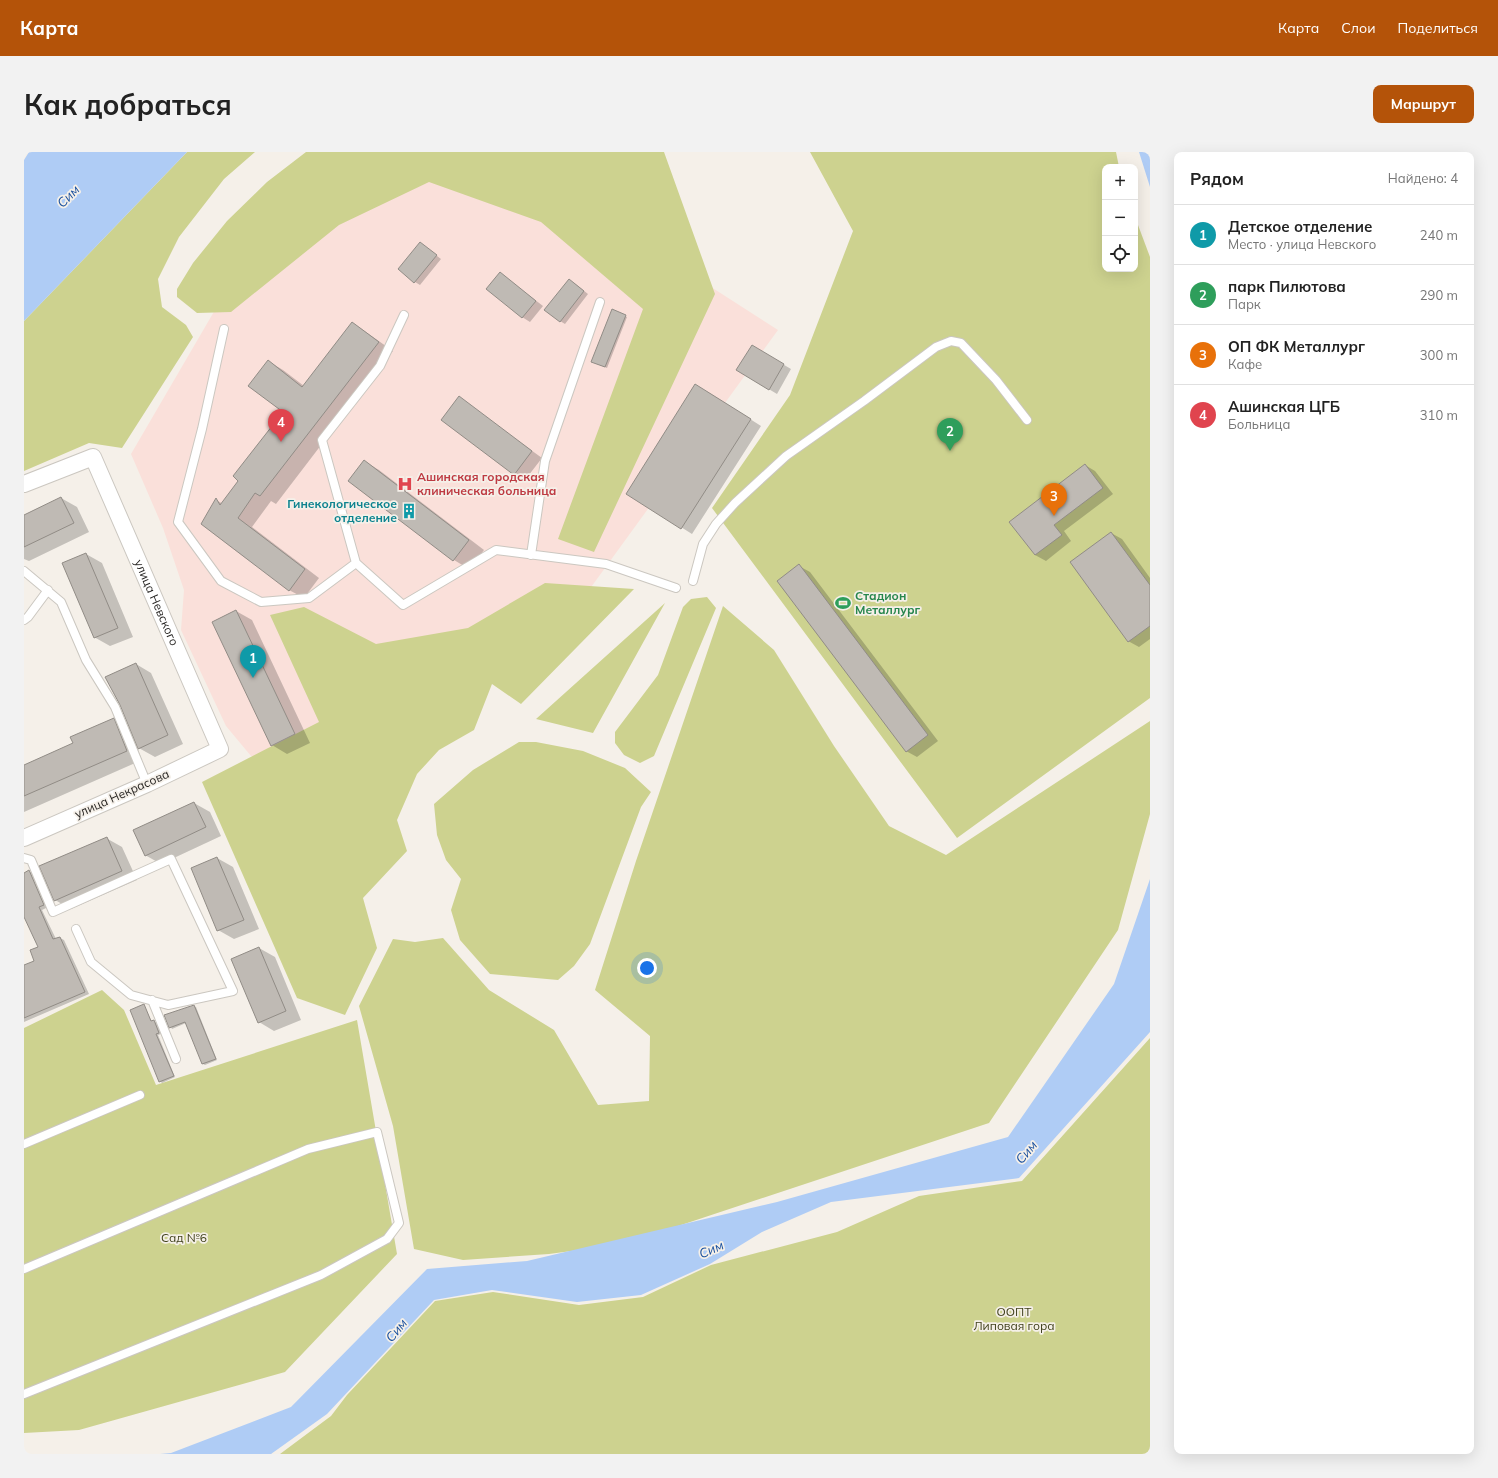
<!DOCTYPE html>
<html lang="ru">
<head>
<meta charset="utf-8">
<style>
  body { margin:0; font-family:Mulish,sans-serif; background:#f2f2f2; color:#222 }
  .controls { position:absolute; right:12px; top:12px; display:grid; overflow:hidden; border-radius:8px; box-shadow:0 4px 16px #0002 }
  .controls button { width:36px; height:36px; display:grid; place-items:center; padding:0; border:0; border-bottom:1px solid #e0e0e0; background:#fff; color:#222; font:20px sans-serif }
  .you { position:absolute; left:623px; top:816px; width:14px; height:14px; margin:-10px; border:3px solid #fff; border-radius:50%; background:#1a73e8; box-shadow:0 0 0 6px #1a73e833 }
  .badge { display:grid; place-items:center; width:26px; height:26px; border-radius:50%; background:#b45309; color:#fff; font-size:13px; font-weight:700 }
  .pin { position:absolute; translate:-50% -33px; filter:drop-shadow(0 1px 2px #0008) }
  .pin::after { content:''; position:absolute; top:21px; width:14px; height:12px; background:inherit; clip-path:polygon(0 0,100% 0,50% 100%) }
  .list { margin:0; padding:0; list-style:none }
  h2 { display:flex; justify-content:space-between; align-items:center; height:52px; margin:0; padding:0 16px; font-size:17px }
  h2 small { font-size:13px; font-weight:400; color:#767676 }
  .list li { display:grid; grid-template-columns:26px 1fr auto; gap:12px; align-items:center; box-sizing:border-box; height:60px; padding:0 16px; border-top:1px solid #e0e0e0 }
  .list b { display:block; font-size:15px; white-space:nowrap }
  .list p { margin:0; font-size:13px; white-space:nowrap; color:#767676 }
  .list em { font-size:13px; font-style:normal; color:#767676 }
  .icon { flex:none; width:22px; height:22px; fill:none; stroke:currentColor; stroke-width:2; stroke-linecap:round; stroke-linejoin:round }
  .map { position:relative; flex:none; width:1126px; height:1302px; overflow:hidden; border-radius:8px }
  header { display:flex; align-items:center; gap:24px; box-sizing:border-box; height:56px; padding:0 20px; background:#b45309; color:#fff }
  header strong { font-size:19px }
  nav { display:flex; gap:22px; margin-inline-start:auto; font-size:14px }
  .intro { display:flex; align-items:center; justify-content:space-between; box-sizing:border-box; height:96px; padding:0 24px }
  h1 { margin:0; font-size:28px }
  .button { padding:10px 18px; border-radius:8px; background:#b45309; color:#fff; font-size:14px; font-weight:700 }
  main { display:flex; gap:24px; padding:0 24px }
  aside { flex:1; background:#fff; border-radius:8px; box-shadow:0 4px 16px #0002 }
  .map>svg:first-child { display:block }
  .commercial { fill:#fae0da }
  .green { fill:#cdd28f }
  .water { fill:#afccf5 }
  .shadow { fill:#0003 }
  .building { fill:#bfbab4; stroke:#918c86 }
  .lines { fill:none; stroke-linecap:round; stroke-linejoin:round }
  .lane-casing { stroke:#cbc7c0; stroke-width:10 }
  .street-casing { stroke:#cbc7c0; stroke-width:18 }
  .lane { stroke:#fff; stroke-width:8 }
  .street { stroke:#fff; stroke-width:16 }
  .labels { text-anchor:middle; stroke-width:3.5; stroke-linejoin:round; paint-order:stroke }
  .health-label { font-size:12px; font-weight:bold; fill:#be3a42; stroke:#f5f0e9; text-anchor:start }
  .culture-label { font-size:12px; font-weight:bold; fill:#0d838f; stroke:#f5f0e9; text-anchor:end }
  .leisure-label { font-size:12px; font-weight:bold; fill:#27864d; stroke:#f5f0e9; text-anchor:start }
  .street-label { font-size:12px; fill:#211f1d; stroke:#f5f0e9 }
  .park-label { font-size:12px; fill:#40411c; stroke:#f5f0e9 }
  .water-label { font-size:13px; font-style:italic; fill:#184f9e; stroke:#f5f0e9 }
</style>
</head>
<body>
<header>
<strong>Карта</strong>
<nav><a>Карта</a><a>Слои</a><a>Поделиться</a></nav>
</header>
<div class="intro"><h1>Как добраться</h1><a class="button">Маршрут</a></div>
<main>
<div class="map">
<svg width="1126" height="1302" viewBox="0 0 1126 1302">
  <rect width="100%" height="100%" fill="#f5f0e9"/>
  <path class="commercial" d="M477,0l277,178 -205,282 -203,171 -119,-27 -25,-30 -45,-96 3,-40 -21,-62 -32,-74 158,-271z"/>
  <path class="green" d="M163,0h68l-31,27 -45,58 -21,42 4,28 24,18 7,12 -71,111 -33,-5 -65,28v-150z
    M282,0h358l51,142 -121,258 -36,-13 85,-230 -102,-87 -112,-40 -90,43 -108,87 -34,1 -20,-16v-8l16,-26 34,-42 40,-39z
    M786,0h306l3,15h-14v102h30v-52l15,40v441l-193,140 -245,-330 78,-113 63,-164z
    M521,431l89,6 -113,115 -29,-20 -18,46 -35,20 -22,24 -20,46 10,31 -44,47 14,50 -32,67 -48,-17 -95,-216 117,-60 -49,-107 34,-8 72,37 92,-16z
    M683,445l9,11 -62,148 -14,7 -16,-8 -9,-12v-11l43,-57 25,-68 8,-8z
    M641,451l-72,130 -57,-14z
    M699,454l51,44 60,96 55,80 57,29 204,-134v93l-32,116 -129,193 -365,121 -75,10 -86,6 -49,-11 -21,-123 -34,-120 34,-67 22,3 28,-4 46,52 65,40 44,75 51,-4 1,-65 -55,-46 41,-129z
    M495,590h17l47,9 42,17 26,24 -10,15 -51,137 -16,22 -16,14 -68,-6 -30,-34 -9,-30 10,-31 -15,-19 -9,-25 -3,-31 39,-34z
    M78,838l22,20 32,75 201,-65 40,234 -112,118 -206,58 -55,3v-405z
    M1126,886v416h-870l51,-38 16,-21 88,-94 58,-9 86,13 64,-8 68,-32 126,-33 82,-36 103,-15z"/>
  <path class="water" d="M5,0h158l-163,169v-161z
    M1115,0h11v35z
    M1126,727v153l-131,146 -188,24 -69,30 -52,32 -69,31 -64,7 -85,-12 -58,10 -107,114 -56,40h-111l11,-1 120,-46 136,-138 100,-8 250,-59 231,-65 106,-153z"/>
  <path class="shadow" d="M396,91l21,16 -21,26 -5,-3z
    M476,121l43,33 -13,16 -8,-5z
    M550,131l14,11 -23,30 -5,-3z
    M601,164l2,1 -20,51 -12,-5z
    M329,171l40,28 -117,153 -5,-3 -19,26 67,51 -15,20 -15,-8 -87,-66 14,-24 7,4 62,-92 -17,-51 15,9 21,16z
    M728,194l39,23 -14,25 -40,-24z
    M682,239l55,35 -69,108 -65,-41z
    M435,246l83,60 -17,22 -10,-6z
    M340,309l15,9 105,80 -15,19 -15,-9 -105,-79z
    M1061,313l10,6 18,23 -49,37 7,10 -25,20 -11,-6z
    M37,346l16,9 12,25 -60,29 -5,-2v-43z
    M1087,381l11,6 28,39v61l-11,8 -11,-6z
    M62,402l16,9 31,74 -23,9 -16,-9z
    M775,414l11,6 128,169 -21,16 -11,-6z
    M212,459l16,9 58,123 -23,11 -15,-9z
    M112,512l15,9 32,71 -28,13 -18,-10 5,13 -118,52v-46l50,-22 40,-25 17,11z
    M170,651l16,9 11,24 -60,28 -16,-9z
    M82,686l16,9 15,33 -66,29 -16,-9z
    M193,706l16,9 26,62 -25,10 -16,-9z
    M5,719l5,3 14,33 -6,3 14,29 4,-1 4,2 25,54 -65,28v-56l11,-5 4,-14 -15,-32v-41z
    M235,796l16,9 26,63 -27,11 -15,-9z
    M120,854l8,16h4l5,12 -3,1 17,42 -13,6 -2,-2z
    M170,854l2,1 21,53 -12,5 -2,-1 -17,-41 -14,6 -6,-13z"/>
  <path class="building" d="M396,90l17,13 -23,28 -16,-14z
    M476,120l36,29 -14,17 -36,-29z
    M545,127l15,12 -24,31 -16,-12z
    M588,157l14,6 -21,52 -14,-5z
    M328,170l27,20 -119,154 -5,-3 -17,25 67,51 -16,22 -88,-67 15,-26 4,7 18,-24 -5,-5 50,-64 -35,-26 20,-26 34,27z
    M728,193l32,19 -15,26 -33,-20z
    M671,232l56,35 -70,110 -55,-35z
    M435,244l73,55 -18,24 -73,-55z
    M340,308l105,80 -16,21 -105,-80z
    M1061,312l18,24 -49,37 8,10 -27,20 -26,-33z
    M37,345l13,26 -50,24v-32z
    M1087,380l39,53v41l-22,16 -58,-80z
    M62,401l32,75 -24,10 -32,-75z
    M775,412l129,171 -22,17 -129,-171z
    M212,458l59,124 -24,12 -59,-124z
    M112,511l32,72 -30,14 -18,-44 -15,-28z
    M90,566l13,33 -103,45v-31l49,-22 -3,-6z
    M170,650l12,25 -61,29 -12,-26z
    M83,685l15,34 -68,30 -15,-35z
    M193,705l27,63 -27,11 -26,-63z
    M5,718l15,35 -5,2 14,32 7,-2 25,55 -61,26v-53l10,-4 -4,-11 8,-3 -14,-30v-44z
    M235,795l27,64 -28,12 -27,-64z
    M120,852l7,17 3,-1 5,13 -3,1 18,42 -15,6 -29,-72z
    M170,853l22,54 -14,5 -17,-42 -16,6 -5,-13z"/>
  <g class="lines">
    <defs>
      <path id="lane" d="M380,163l-24,51 -58,74 34,123 47,42 93,-55 110,14 70,24
        M200,177l-22,100 -24,93 43,59 40,21 48,-4 47,-35
        M507,403l14,-94 55,-159
        M0,419l37,31 25,58 29,47 32,77
        M669,429l10,-37 13,-20 19,-21 51,-47 78,-55 72,-54 15,-6 10,2 35,37 31,40
        M0,468l4,-3 20,-27
        M0,706l7,2 22,52 118,-53 62,132 -65,14 -37,-10 -40,-33 -15,-33
        M128,848l24,59
        M0,992l116,-49
        M0,1117l284,-120 69,-17 22,91 -12,16 -66,36 -297,119"/>
      <g id="street">
        <path id="s1" d="M0,332l69,-27 127,292 -73,35 -123,54"/>
      </g>
    </defs>
    <use href="#lane" class="lane-casing"/>
    <use href="#street" class="street-casing"/>
    <use href="#lane" class="lane"/>
    <use href="#street" class="street"/>
  </g>
  <defs>
    <symbol id="hospital-bare" viewBox="-9 -9 18 18"><path d="M-5-5h3v3.5h4V-5h3V5h-3V1.5h-4V5h-3Z" fill="#e0444e" stroke="#f5f0e9" stroke-width="2.5" paint-order="stroke"/></symbol>
    <symbol id="building-bare" viewBox="-9 -9 18 18"><path d="M-4-6H4V6H1V3H-1V6H-4ZM-2.5-4.3h1.7v1.8h-1.7ZM.8-4.3h1.7v1.8H.8ZM-2.5-1h1.7V.8h-1.7ZM.8-1h1.7V.8H.8Z" fill="#0f9aa8" stroke="#f5f0e9" stroke-width="2.5" paint-order="stroke"/></symbol>
    <symbol id="stadium-bare" viewBox="-9 -9 18 18"><path d="M0-5a6.5 5 0 1 0 0 10a6.5 5 0 1 0 0-10ZM-3.5-1.8h7v3.6h-7Z" fill="#2e9e5b" stroke="#f5f0e9" stroke-width="2.5" paint-order="stroke"/></symbol>
  </defs>
  <g fill-rule="evenodd">
    <use href="#hospital-bare" x="370" y="321" width="22" height="22"/>
    <use href="#building-bare" x="374" y="348" width="22" height="22"/>
    <use href="#stadium-bare" x="808" y="440" width="22" height="22"/>
  </g>
  <g class="labels">
    <g class="health-label">
      <text x="393" y="329">Ашинская городская<tspan x="393" dy="14">клиническая больница</tspan></text>
    </g>
    <g class="culture-label">
      <text x="373" y="356">Гинекологическое<tspan x="373" dy="14">отделение</tspan></text>
    </g>
    <g class="leisure-label">
      <text x="831" y="448">Стадион<tspan x="831" dy="14">Металлург</tspan></text>
    </g>
    <g class="street-label">
      <text dy="4" stroke="none"><textPath href="#s1" startOffset="233">улица Невского</textPath></text>
      <text transform="translate(98 642) rotate(-24)" y="4">улица Некрасова</text>
    </g>
    <g class="park-label">
      <text x="160" y="1090">Сад №6</text>
      <text x="990" y="1164">ООПТ<tspan x="990" dy="14">Липовая гора</tspan></text>
    </g>
    <g class="water-label">
      <text transform="translate(44 44) rotate(-45)" y="5">Сим</text>
      <text transform="translate(1002 1000) rotate(-49)" y="5">Сим</text>
      <text transform="translate(687 1097) rotate(-24)" y="5">Сим</text>
      <text transform="translate(372 1178) rotate(-50)" y="5">Сим</text>
    </g>
  </g>
</svg>
<div class="controls">
<button>+</button>
<button>−</button>
<button><svg class="icon" aria-label="locate" viewBox="0 0 24 24"><circle cx="12" cy="12" r="6"/><path d="M12 2v4M12 18v4M2 12h4M18 12h4"/></svg></button>
</div>
<div class="you"></div>
<div class="pin badge" style="left:229px;top:526px;background:#0f9aa8">1</div>
<div class="pin badge" style="left:926px;top:299px;background:#2e9e5b">2</div>
<div class="pin badge" style="left:1030px;top:364px;background:#e8710a">3</div>
<div class="pin badge" style="left:257px;top:290px;background:#e0444e">4</div>
</div>
<aside>
<h2>Рядом<small>Найдено: 4</small></h2>
<ul class="list">
<li><span class="badge" style="background:#0f9aa8">1</span><div><b>Детское отделение</b><p>Место · улица Невского</p></div><em>240 m</em></li>
<li><span class="badge" style="background:#2e9e5b">2</span><div><b>парк Пилютова</b><p>Парк</p></div><em>290 m</em></li>
<li><span class="badge" style="background:#e8710a">3</span><div><b>ОП ФК Металлург</b><p>Кафе</p></div><em>300 m</em></li>
<li><span class="badge" style="background:#e0444e">4</span><div><b>Ашинская ЦГБ</b><p>Больница</p></div><em>310 m</em></li>
</ul>
</aside>
</main>
</body>
</html>
